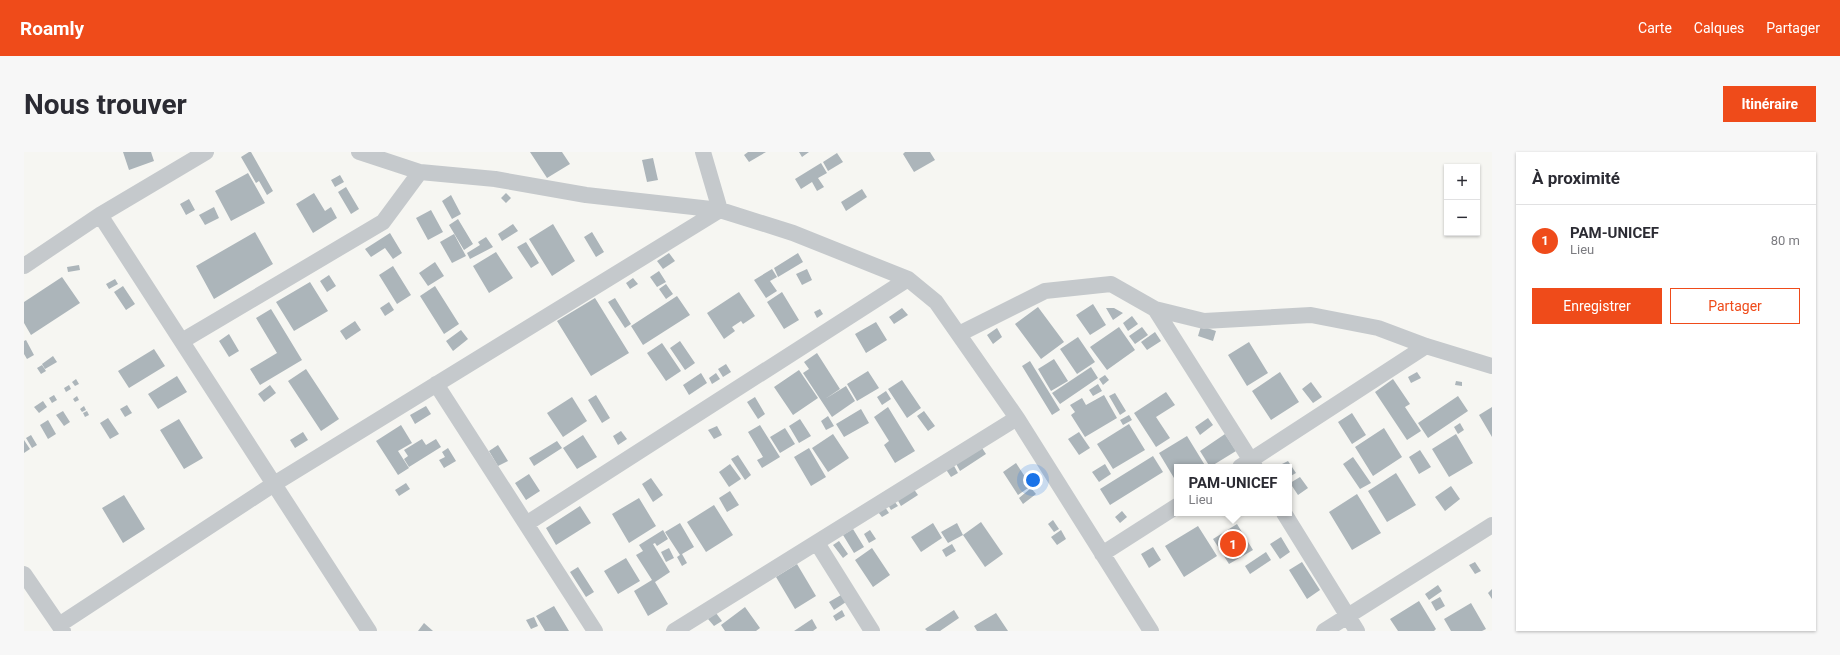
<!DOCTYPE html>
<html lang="fr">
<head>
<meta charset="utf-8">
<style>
  body { margin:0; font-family:Roboto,sans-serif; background:#f7f7f7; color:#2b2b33 }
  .controls { position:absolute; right:12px; top:12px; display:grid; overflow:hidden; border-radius:0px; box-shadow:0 1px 3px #0004 }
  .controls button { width:36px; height:36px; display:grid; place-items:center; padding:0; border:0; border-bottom:1px solid #e1e1e2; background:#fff; color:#2b2b33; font:20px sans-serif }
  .you { position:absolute; left:1009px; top:328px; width:14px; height:14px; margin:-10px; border:3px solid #fff; border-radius:50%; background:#1a73e8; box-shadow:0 0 0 6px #1a73e833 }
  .badge { display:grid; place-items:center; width:26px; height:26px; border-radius:50%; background:#ef4b1a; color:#fff; font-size:13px; font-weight:700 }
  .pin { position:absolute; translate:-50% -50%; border:2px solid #fff; box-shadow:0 1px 4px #0006 }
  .popup { position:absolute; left:1150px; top:312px; width:118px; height:52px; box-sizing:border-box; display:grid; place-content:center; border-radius:0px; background:#fff; filter:drop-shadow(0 1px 3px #0005); font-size:13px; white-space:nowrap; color:#7c7c81 }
  .popup b { font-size:15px; color:#2b2b33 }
  .popup::after { content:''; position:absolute; left:50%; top:100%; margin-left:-8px; border:8px solid transparent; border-top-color:#fff }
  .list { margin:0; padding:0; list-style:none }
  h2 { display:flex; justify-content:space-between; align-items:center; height:52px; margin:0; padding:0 16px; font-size:17px }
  h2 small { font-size:13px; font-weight:400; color:#7c7c81 }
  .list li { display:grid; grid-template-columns:26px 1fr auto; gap:12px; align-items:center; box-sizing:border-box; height:72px; padding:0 16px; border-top:1px solid #e1e1e2 }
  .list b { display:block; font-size:15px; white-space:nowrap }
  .list p { margin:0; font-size:13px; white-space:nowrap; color:#7c7c81 }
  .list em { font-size:13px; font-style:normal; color:#7c7c81 }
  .actions { display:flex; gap:8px; padding:12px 16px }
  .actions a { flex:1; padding:9px 0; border:1px solid #ef4b1a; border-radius:0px; text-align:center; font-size:14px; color:#ef4b1a }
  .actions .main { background:#ef4b1a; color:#fff }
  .map { position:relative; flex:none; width:1468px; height:479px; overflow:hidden; border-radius:0px }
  header { display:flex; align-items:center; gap:24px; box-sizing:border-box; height:56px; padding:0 20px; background:#ef4b1a; color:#fff }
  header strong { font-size:19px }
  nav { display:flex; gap:22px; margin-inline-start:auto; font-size:14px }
  .intro { display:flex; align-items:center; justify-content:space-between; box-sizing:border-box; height:96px; padding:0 24px }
  h1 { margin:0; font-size:28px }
  .button { padding:10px 18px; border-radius:0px; background:#ef4b1a; color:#fff; font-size:14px; font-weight:700 }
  main { display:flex; gap:24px; padding:0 24px }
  aside { flex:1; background:#fff; border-radius:0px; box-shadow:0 1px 3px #0004 }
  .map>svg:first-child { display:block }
  .building { fill:#acb5ba }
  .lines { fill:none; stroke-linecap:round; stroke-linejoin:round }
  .street { stroke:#c5c9cc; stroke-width:16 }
</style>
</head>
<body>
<header>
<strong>Roamly</strong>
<nav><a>Carte</a><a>Calques</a><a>Partager</a></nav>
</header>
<div class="intro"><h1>Nous trouver</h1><a class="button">Itinéraire</a></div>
<main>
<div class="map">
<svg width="1468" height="479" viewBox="0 0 1468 479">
  <rect width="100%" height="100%" fill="#f6f6f2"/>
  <path class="building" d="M99,0h28l3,9 -25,9z
    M225,0h2l22,39 -6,4 -8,-14 -3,2 -15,-26z
    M506,0h32l8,12 -23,14z
    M724,0h18l-17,10 -5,-7z
    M775,0h10l-7,5z
    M881,0h25l5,8 -21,12 -11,-18z
    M813,1l6,9 -15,9 -5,-9z
    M629,6l5,22 -11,2 -5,-22z
    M797,11l6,10 -9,5 6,9 -7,4 -5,-9 -11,7 -6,-10z
    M224,21l17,30 -34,18 -16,-30z
    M316,23l4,7 -9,5 -4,-7z
    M322,35l13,22 -8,5 -13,-22z
    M838,37l5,8 -21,14 -5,-9z
    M290,41l11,18 6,-4 6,11 -24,15 -17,-29z
    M482,41l5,5 -5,5 -5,-5z
    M427,43l10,19 -9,5 -10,-18z
    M165,47l6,11 -9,5 -6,-11z
    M190,55l5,11 -14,7 -6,-10z
    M407,58l12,22 -15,8 -12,-22z
    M434,67l15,25 -9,6 -15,-25z
    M489,72l5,7 -16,10 -4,-7z
    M529,72l22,37 -23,15 -23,-37z
    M231,80l18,32 -59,35 -18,-33z
    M568,80l12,20 -8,5 -12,-20z
    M366,81l12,20 -9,6 -8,-11 -14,9 -6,-8z
    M430,82l12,22 -14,7 -12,-21z
    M462,85l7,10 -23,12 -3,-6 13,-8 -2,-3z
    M502,90l13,21 -8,5 -14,-21z
    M472,100l17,26 -24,15 -16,-27z
    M645,101l6,8 -12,8 -6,-8z
    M774,101l5,9 -25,15 -4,-9z
    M411,110l9,14 -16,10 -9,-13z
    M55,113l1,5 -12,2 -1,-5z
    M369,114l18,29 -14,9 -18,-29z
    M748,117l5,8 -7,4 7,10 -11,7 -12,-18z
    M783,117l5,11 -10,5 -6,-11z
    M635,119l7,11 -9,5 -7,-10z
    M305,123l7,11 -9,6 -7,-11z
    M38,125l18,26 -49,32 -7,-12v-21z
    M609,126l5,6 -8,5 -4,-6z
    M91,127l3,5 -9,5 -3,-5z
    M286,130l18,29 -34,20 -18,-29z
    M642,132l7,10 -7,5 -7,-10z
    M99,134l12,18 -9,6 -12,-18z
    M411,134l24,38 -15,10 -24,-38z
    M715,140l16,24 -12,8 -2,-3 -9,6 3,4 -11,8 -17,-26z
    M758,140l17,28 -15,9 -17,-27z
    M653,144l13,19 -47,30 -12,-19z
    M571,146l34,55 -38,23 -34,-55z
    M591,146l16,26 -6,4 -17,-26z
    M365,150l5,8 -9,6 -5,-8z
    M1069,152l13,21 -16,10 -14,-20z
    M1014,155l26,35 -23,17 -26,-35z
    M878,156l6,7 -14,9 -5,-7z
    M1082,156h8l9,5 -10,7z
    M247,157l31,51 -42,25 -10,-16 27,-16 -21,-35z
    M796,157l3,5 -6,4 -3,-6z
    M1108,164l6,8 -10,7 -5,-8z
    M331,169l6,9 -15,10 -6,-9z
    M852,170l11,18 -21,13 -11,-19z
    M1177,174l15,5 -3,10 -15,-5z
    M1095,175l16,23 -28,20 -17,-23z
    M1118,175l6,8 -13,9 -6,-8z
    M973,176l5,9 -9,7 -6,-9z
    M437,178l7,9 -15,12 -7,-10z
    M1131,180l6,9 -14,9 -6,-8z
    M205,182l10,17 -10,6 -10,-16z
    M1054,185l17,25 -18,12 -17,-25z
    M2,188l8,15 -7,4 -3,-5v-13z
    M656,189l15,22 -10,7 -15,-22z
    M1225,190l19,31 -21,13 -19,-31z
    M638,191l19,28 -15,10 -19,-28z
    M130,197l11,17 -36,22 -11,-17z
    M793,201l23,36 -15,10 21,-13 9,15 -23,16 -29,-44 6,-4 -5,-7z
    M29,204l4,6 -12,7 -3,-5z
    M1030,207l14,22 -17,10 -13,-22z
    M1006,209l30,49 -8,5 -30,-49z
    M702,212l5,8 -8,5 -5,-8z
    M18,213l4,6 -5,3 -4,-6z
    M1067,215l7,11 -38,26 -8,-11z
    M282,217l33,50 -18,12 -33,-50z
    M775,218l19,28 -25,17 -19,-28z
    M844,219l11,17 -22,13 -10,-17z
    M1256,220l19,30 -28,18 -19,-29z
    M1393,220l4,6 -10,5 -3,-6z
    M677,221l6,10 -18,12 -6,-10z
    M692,221l4,6 -8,5 -3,-6z
    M1081,223l4,5 -6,5 -4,-6z
    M153,224l10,16 -29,17 -10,-15z
    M52,227l3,5 -4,2 -3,-4z
    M1369,227l17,25 -5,3 16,24 -14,9 -32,-48z
    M878,228l19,28 -14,10 -19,-29z
    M1432,229l6,1v4l-7,-1z
    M1287,230l11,15 -9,6 -11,-14z
    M1074,232l4,7 -9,5 -4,-6z
    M45,233l2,4 -5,3 -2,-4z
    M246,233l6,8 -12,9 -6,-8z
    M862,239l5,8 -9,6 -5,-8z
    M1142,240l9,13 -19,12 14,21 -14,9 -22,-34z
    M1091,241l11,18 -6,4 -11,-19z
    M30,243l3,5 -5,3 -3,-5z
    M572,243l14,23 -8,5 -14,-23z
    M1080,243l13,23 -32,19 -14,-22 4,-3 -5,-7 12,-7 4,7z
    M53,244l2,4 -4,2 -2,-3z
    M1434,244l10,15 -40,27 -10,-15z
    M548,245l15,24 -24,16 -16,-24z
    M731,245l10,17 -7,5 -11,-17z
    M19,249l4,6 -8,6 -5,-6z
    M103,253l5,8 -7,4 -5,-8z
    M60,254l2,4 -4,2 -2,-3z
    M402,254l5,8 -16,10 -5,-9z
    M864,255l27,44 -20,12 -11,-18 5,-4 -15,-24z
    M1468,255v30l-13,-22z
    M837,257l8,14 -25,14 -8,-13z
    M39,259l7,11 -6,4 -8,-11z
    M63,259l2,4 -4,2 -2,-4z
    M900,259l11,15 -7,5 -11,-15z
    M1328,261l14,22 -14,9 -14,-22z
    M1105,263l3,5 -9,5 -3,-5z
    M804,264l6,10 -8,4 -5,-9z
    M84,266l11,16 -9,5 -10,-16z
    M1184,266l5,7 -13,10 -5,-8z
    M155,267l24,39 -19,11 -24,-39z
    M776,267l11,17 -12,7 -10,-17z
    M24,268l8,14 -8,5 -8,-14z
    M1436,271l4,7 -6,4 -4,-7z
    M1105,272l16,26 -32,19 -16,-25z
    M377,273l11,18 -14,8 11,17 -11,7 -22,-34z
    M736,273l20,32 -18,11 -5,-8 6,-3 -15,-25z
    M693,274l5,9 -8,4 -6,-9z
    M761,276l10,16 -15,9 -10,-16z
    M1360,276l18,29 -29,19 -18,-29z
    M597,279l6,8 -9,6 -5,-9z
    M279,280l5,8 -13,8 -5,-8z
    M1055,280l11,16 -11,7 -11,-16z
    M809,282l16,24 -21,14 -16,-24z
    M1201,282l11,17 -26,16 -10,-16z
    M1432,282l17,29 -24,14 -17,-28z
    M7,283l6,10 -5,3 -6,-10z
    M559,283l14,22 -20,12 -14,-21z
    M1163,284l19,31h-29v16l-18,-30z
    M398,287l4,6 10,-6 5,8 -32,20 -5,-8 4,-3 -4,-6z
    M0,288l6,9 -6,4z
    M533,289l5,7 -28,18 -5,-8z
    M474,293l10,16 -10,5 -9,-15z
    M956,293l6,9 -26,17 -5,-9z
    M424,296l8,13 -12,7 -5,-8 6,-3 -3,-5z
    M785,296l17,29 -15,9 -17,-29z
    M1396,298l11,17 -12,7 -10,-17z
    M714,303l13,20 -6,5 -14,-21z
    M1129,304l10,16 -53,33 -10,-16z
    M1329,305l18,26 -11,6 -17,-25z
    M1264,309l8,12 -7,4v-10h-8l-1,-2z
    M992,311l15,23 -13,9 -15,-23z
    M706,312l11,15 -12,8 -10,-15z
    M929,312l5,9 -7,4 -6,-9z
    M1081,312l6,10 -12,8 -7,-10z
    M1372,321l20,32 -29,17 -19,-31z
    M505,322l11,17 -14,9 -11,-17z
    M1276,325l8,11 -10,7 -8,-12z
    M627,326l12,17 -10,7 -11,-18z
    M382,331l4,6 -11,7 -4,-6z
    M1427,334l9,13 -15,12 -10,-14z
    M889,336l5,7 -17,11 -4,-7z
    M1007,336l5,6 -13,10 -4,-6z
    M706,339l9,14 -12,7 -8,-14z
    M1333,342l24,39 -29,17 -23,-38z
    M100,343l21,34 -22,14 -21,-35z
    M615,346l17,28 -27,17 -17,-29z
    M870,349l4,5 -7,4 -3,-5z
    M690,353l19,30 -27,17 -19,-30z
    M556,354l11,17 -35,22 -10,-17z
    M861,355l4,6 -7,4 -4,-5z
    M1098,359l5,6 -7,6 -5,-6z
    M1029,368l6,9 -5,3 -6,-8z
    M957,370l22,32 -18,13 -22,-32z
    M656,371l14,24 -12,7 5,9 -5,3 -5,-9 3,-2 -15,-23z
    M909,371l9,15 -21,14 -10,-15z
    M933,371l6,12 -15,8 -7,-11z
    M1213,372l16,26 -24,14 -16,-25z
    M1174,374l19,30 -33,21 -19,-31z
    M829,377l11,18 -10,6 -11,-18z
    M639,378l5,9 -11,7 -2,-3 -2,1 17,28 -15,10 13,22 -20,12 -14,-25 18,-11 -16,-25 7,-4 -4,-6z
    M846,378l6,9 -7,4 -5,-9z
    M1037,378l5,9 -9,6 -6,-8z
    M1257,385l9,15 -10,7 -10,-15z
    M815,389l9,13 -5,4 -10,-13z
    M928,392l4,7 -10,6 -4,-7z
    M1129,395l8,13 -12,8 -8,-14z
    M645,396l5,10 -8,4 -5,-10z
    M848,396l18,27 -17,12 -18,-27z
    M1242,400l5,8 -21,14 -5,-8z
    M602,406l14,23 -22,13 -14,-23z
    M1278,410l18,28 -13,9 -18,-29z
    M1451,410l6,9 -6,3 -6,-9z
    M773,412l19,32 -21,13 -19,-32z
    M554,415l16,25 -8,5 -16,-25z
    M1414,433l4,6 -13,9 -4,-6z
    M1468,437v10l-4,-6z
    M817,443l5,7 -12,8 -5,-8z
    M1416,445l5,9 -9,5 -5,-9z
    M1395,449l17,28 -2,2h-36l-8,-12z
    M1447,451l15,26 -4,2h-31l-7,-12z
    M530,454l15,25h-24l-9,-15z
    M721,455l15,21 -4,3h-31l-4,-6z
    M818,458l3,6 -9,5 -3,-5z
    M930,458l5,8 -19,13h-13l-2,-2z
    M692,461l6,8 -8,5 -6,-7z
    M972,461l12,18h-31l-3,-5z
    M510,465l4,9 -7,3 -5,-9z
    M788,467l5,9 -4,3h-19z
    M400,471l9,8h-15z"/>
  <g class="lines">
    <path class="street" d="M335,0l61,20 75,7 91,16 134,15 73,23 115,46 28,23 81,116 134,213
      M76,63l269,416
      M0,114l76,-51 106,-63
      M1131,157l100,158
      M935,182l86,-43 66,-7 44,25 49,12 107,-6 67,13 48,18 66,20
      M158,189l201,-119 37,-50
      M412,232l159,247
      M1216,315l186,-121
      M1260,361l73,118
      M502,372l382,-245
      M793,391l55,88
      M1078,402l75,-48
      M0,422l39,57
      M35,473l215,-141 446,-274 -17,-58
      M650,479l343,-213
      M1300,479l168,-106"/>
  </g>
</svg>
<div class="controls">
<button>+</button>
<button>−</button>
</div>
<div class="you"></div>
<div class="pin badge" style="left:1209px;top:392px">1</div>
<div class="popup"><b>PAM-UNICEF</b>Lieu</div>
</div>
<aside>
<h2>À proximité<small></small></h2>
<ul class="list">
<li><span class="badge">1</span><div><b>PAM-UNICEF</b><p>Lieu</p></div><em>80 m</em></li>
</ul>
<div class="actions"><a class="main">Enregistrer</a><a>Partager</a></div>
</aside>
</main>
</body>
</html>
